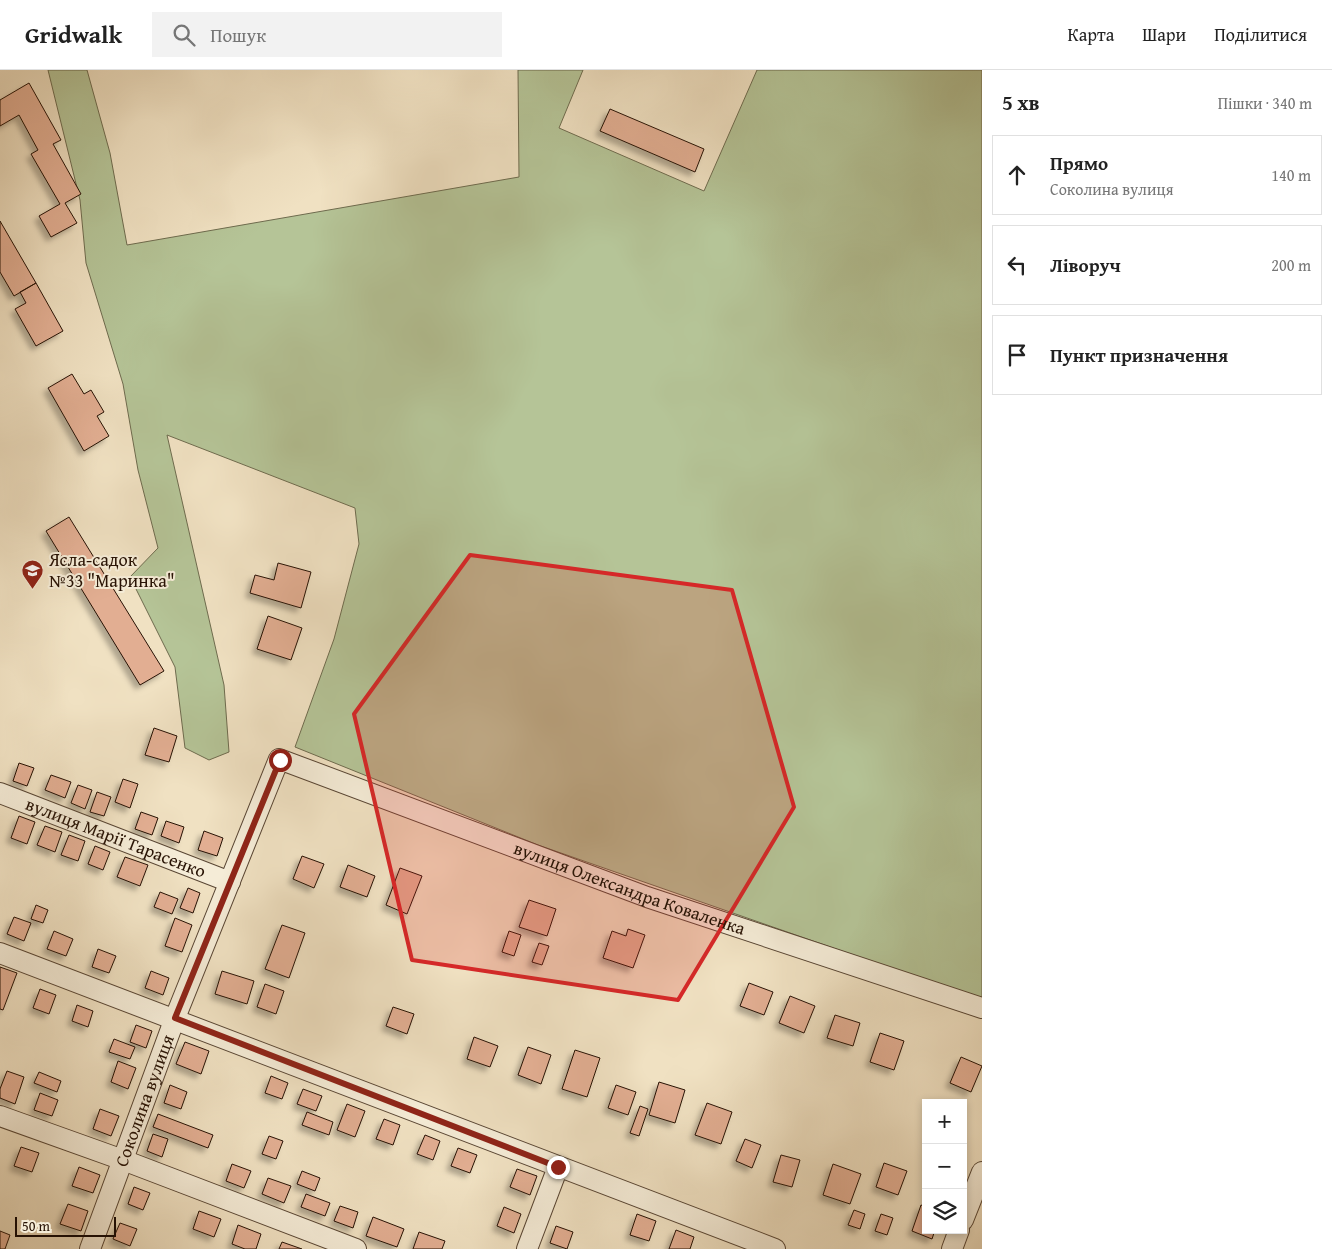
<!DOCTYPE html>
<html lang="uk">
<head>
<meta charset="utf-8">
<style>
  body { margin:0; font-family:"Gentium Book Plus",serif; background:#f2f2f2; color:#222 }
  .controls { position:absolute; right:15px; bottom:15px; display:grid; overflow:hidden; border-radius:0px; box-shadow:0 2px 8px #0003 }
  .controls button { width:45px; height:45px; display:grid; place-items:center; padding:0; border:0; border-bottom:1px solid #e0e0e0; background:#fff; color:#222; font:25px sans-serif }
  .scale { position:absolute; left:15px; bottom:12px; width:101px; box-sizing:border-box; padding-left:5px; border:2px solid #271204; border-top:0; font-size:14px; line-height:18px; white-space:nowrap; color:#271204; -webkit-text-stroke:4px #f5ecd7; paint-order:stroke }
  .stop { position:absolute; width:15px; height:15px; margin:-11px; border:4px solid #8f2418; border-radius:50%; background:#fff }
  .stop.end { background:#8f2418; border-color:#fff; box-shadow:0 1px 5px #0008 }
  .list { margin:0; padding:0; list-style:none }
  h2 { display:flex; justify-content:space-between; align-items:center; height:65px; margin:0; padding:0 20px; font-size:21px }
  h2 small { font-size:16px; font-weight:400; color:#767676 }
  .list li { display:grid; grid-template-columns:32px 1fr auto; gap:15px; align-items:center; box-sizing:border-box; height:80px; margin:0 10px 10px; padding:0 10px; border:1px solid #e0e0e0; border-radius:0px }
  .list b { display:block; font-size:19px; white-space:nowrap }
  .list p { margin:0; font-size:16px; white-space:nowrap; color:#767676 }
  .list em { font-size:16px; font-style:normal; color:#767676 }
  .icon { flex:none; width:28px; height:28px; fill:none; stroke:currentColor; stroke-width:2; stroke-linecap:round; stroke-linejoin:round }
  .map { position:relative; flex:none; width:982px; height:1179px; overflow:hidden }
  header { display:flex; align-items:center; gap:30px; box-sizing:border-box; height:70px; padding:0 25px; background:#fff; border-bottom:1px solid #e0e0e0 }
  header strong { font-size:24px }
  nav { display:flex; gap:28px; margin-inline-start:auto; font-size:18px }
  .search { width:350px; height:45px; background:#f2f2f2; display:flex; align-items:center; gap:12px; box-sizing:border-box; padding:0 18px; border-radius:0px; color:#767676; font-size:19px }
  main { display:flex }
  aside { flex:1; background:#fff }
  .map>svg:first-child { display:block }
  .green { fill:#b5c497; stroke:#6e6b4e }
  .building { fill:#e2ae92; stroke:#271204; filter:url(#shadow) }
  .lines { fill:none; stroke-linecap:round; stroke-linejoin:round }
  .minor-casing { stroke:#594634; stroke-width:22 }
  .minor { stroke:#f5ecd7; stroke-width:20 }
  .route { stroke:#8f2418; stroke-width:6 }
  .marked { fill:#d62828; fill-opacity:0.2; stroke:#d62828; stroke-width:4; stroke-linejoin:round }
  .labels { text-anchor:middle; stroke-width:4; stroke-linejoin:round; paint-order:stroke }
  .poi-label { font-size:18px; fill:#271204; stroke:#f5ecd7; text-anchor:start }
  .street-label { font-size:18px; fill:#271204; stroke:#f5ecd7 }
</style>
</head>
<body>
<header>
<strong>Gridwalk</strong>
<div class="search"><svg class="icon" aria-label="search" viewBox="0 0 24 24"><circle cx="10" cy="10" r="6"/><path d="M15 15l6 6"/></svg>Пошук</div>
<nav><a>Карта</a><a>Шари</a><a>Поділитися</a></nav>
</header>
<main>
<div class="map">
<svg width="982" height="1179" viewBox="0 0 982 1179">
  <defs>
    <filter id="shadow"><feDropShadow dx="-4.5" dy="4.5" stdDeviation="2.5" flood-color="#0004"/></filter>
  </defs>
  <rect width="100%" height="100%" fill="#f0e1c2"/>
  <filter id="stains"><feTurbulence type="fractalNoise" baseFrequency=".004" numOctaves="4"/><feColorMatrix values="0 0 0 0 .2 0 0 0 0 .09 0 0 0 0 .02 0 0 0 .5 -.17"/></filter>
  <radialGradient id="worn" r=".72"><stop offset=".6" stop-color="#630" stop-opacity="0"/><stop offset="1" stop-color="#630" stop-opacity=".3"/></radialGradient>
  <path class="green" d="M48,0h39l23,83 17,92 392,-68 -1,-107h65l-24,58 145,63 53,-121h225v930l-444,-155 -243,-98 39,-108 25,-95 -4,-36 -188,-73 57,250 5,67 -20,8 -24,-12 -10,-81 -45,-90 28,-29 -20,-78 -15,-86 -37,-121 -6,-63z"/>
  <path class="building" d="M29,13l32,57 -8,4 28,50 -16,9 12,20 -26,14 -12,-21 21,-12 -29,-50 7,-4 -19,-35 -19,11v-26z
    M610,39l94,40 -9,23 -95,-41z
    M0,151l36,62 -22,13 -14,-24z
    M36,213l27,48 -27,15 -21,-37 11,-6 -6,-11z
    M72,304l12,20 7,-4 13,22 -7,4 12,20 -25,15 -36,-63z
    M69,447l95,154 -24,14 -94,-154z
    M278,493l33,9 -10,36 -51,-15 5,-18 19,5z
    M268,546l34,12 -11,32 -34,-11z
    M154,658l23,8 -8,26 -24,-7z
    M19,693l15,5 -7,18 -14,-5z
    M51,705l20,7 -6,16 -20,-8z
    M123,709l15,5 -8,24 -15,-6z
    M78,715l14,5 -7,19 -14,-6z
    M97,722l14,5 -7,19 -14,-4z
    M141,742l17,6 -6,17 -17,-6z
    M19,746l16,6 -8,22 -16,-6z
    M166,751l18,6 -5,16 -18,-7z
    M45,756l17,6 -7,20 -18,-7z
    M204,761l19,7 -6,18 -19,-6z
    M69,765l16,6 -7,20 -17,-6z
    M95,776l15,6 -7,18 -15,-6z
    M302,786l22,8 -10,24 -21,-9z
    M125,787l23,8 -8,21 -23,-9z
    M348,795l27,11 -8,21 -27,-10z
    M400,798l22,8 -15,38 -21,-9z
    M188,818l12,5 -7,20 -13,-5z
    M160,822l18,7 -6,15 -18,-7z
    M529,830l27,9 -9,27 -28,-9z
    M36,835l12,5 -5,13 -12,-4z
    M14,847l17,6 -7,18 -17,-7z
    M175,848l17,7 -10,27 -17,-6z
    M282,855l23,8 -16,45 -24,-9z
    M628,859l17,6 -12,33 -30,-10 9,-27 14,5z
    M54,861l19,8 -7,17 -19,-7z
    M509,861l12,4 -7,21 -12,-4z
    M539,873l10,3 -7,19 -10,-3z
    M98,879l18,7 -7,17 -17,-6z
    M0,897l17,6 -14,37 -3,-1z
    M151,901l18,7 -6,17 -18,-7z
    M222,901l32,10 -7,23 -32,-10z
    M749,913l24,9 -9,23 -24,-9z
    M265,914l19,7 -8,23 -19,-7z
    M40,919l16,6 -7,19 -16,-6z
    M790,926l25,10 -11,27 -25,-10z
    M77,935l16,6 -5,16 -16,-6z
    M393,937l21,7 -7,20 -21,-8z
    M835,945l25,8 -7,23 -26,-8z
    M136,955l16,6 -6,17 -16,-6z
    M880,963l24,8 -10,29 -24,-8z
    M474,967l24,9 -8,21 -23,-8z
    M114,969l21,8 -5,12 -21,-7z
    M185,972l24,9 -8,23 -25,-10z
    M528,977l23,8 -10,29 -23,-9z
    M575,980l25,8 -13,39 -25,-8z
    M961,987l21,9 -11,26 -21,-9z
    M118,991l18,7 -8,21 -17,-7z
    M7,1001l17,6 -9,27 -15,-6v-9z
    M39,1002l22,9 -4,11 -23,-9z
    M271,1006l17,7 -6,16 -17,-6z
    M659,1012l26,8 -10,33 -26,-8z
    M170,1015l17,7 -6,17 -17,-6z
    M616,1015l20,7 -8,23 -20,-7z
    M303,1019l19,7 -6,15 -19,-7z
    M40,1023l18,7 -6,16 -18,-6z
    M707,1033l25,9 -11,32 -26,-9z
    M347,1034l18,7 -10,26 -18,-7z
    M640,1036l8,3 -9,27 -9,-3z
    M100,1039l19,7 -8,20 -18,-7z
    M307,1042l26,10 -4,13 -27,-10z
    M158,1044l55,21 -5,13 -55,-21z
    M384,1049l16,6 -7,20 -17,-6z
    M153,1064l15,5 -6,18 -15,-6z
    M425,1065l15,6 -7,19 -16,-6z
    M269,1066l14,5 -7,18 -14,-5z
    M745,1069l16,6 -9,23 -16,-7z
    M21,1077l18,6 -7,19 -18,-6z
    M458,1078l19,7 -7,18 -19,-7z
    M781,1085l19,5 -8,27 -19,-5z
    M884,1093l23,8 -9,24 -22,-8z
    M232,1094l19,7 -7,17 -18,-7z
    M833,1094l28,10 -11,30 -27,-9z
    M79,1097l21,8 -7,18 -21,-7z
    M517,1099l20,7 -7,19 -20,-8z
    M302,1101l18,7 -5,13 -18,-7z
    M268,1108l23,8 -7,17 -22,-9z
    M134,1117l16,6 -7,17 -15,-6z
    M306,1124l24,9 -5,13 -24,-9z
    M68,1134l20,7 -7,20 -21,-7z
    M921,1135l5,2v23h9l-3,9 -20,-8z
    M340,1136l18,6 -5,16 -19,-7z
    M504,1137l17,7 -7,19 -17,-7z
    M854,1140l11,4 -5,15 -12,-4z
    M199,1141l22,8 -7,18 -21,-8z
    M637,1144l19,7 -7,20 -19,-6z
    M881,1144l12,4 -6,17 -12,-4z
    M373,1147l31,12 -7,18 -31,-11z
    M120,1153l17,6 -7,17 -17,-7z
    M238,1155l23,9 -5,15h-11l-13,-5z
    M556,1156l17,6 -6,17 -17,-6z
    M676,1160l18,7 -4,12h-21z
    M0,1161l10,4 -5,14h-5z
    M419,1162l26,9 -3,8h-29z
    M282,1172l20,7h-23z"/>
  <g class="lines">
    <defs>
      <g id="minor">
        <path id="s1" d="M0,723l230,89"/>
        <path d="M0,883l775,296"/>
        <path d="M0,1046l123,44 233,89"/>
        <path d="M963,1150l19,-48"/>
        <path id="s2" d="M90,1179l85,-231 104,-259 368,138 335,111"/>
        <path d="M527,1179l31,-82"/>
        <path d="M952,1179l7,-19"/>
      </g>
    </defs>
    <use href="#minor" class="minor-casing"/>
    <use href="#minor" class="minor"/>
  </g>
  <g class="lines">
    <path class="route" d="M280,690l-105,258 383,149"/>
  </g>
  <path class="marked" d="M470,485l262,35 62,217 -116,193 -266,-40 -58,-246z"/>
  <defs>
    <symbol id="school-pin" viewBox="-11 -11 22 30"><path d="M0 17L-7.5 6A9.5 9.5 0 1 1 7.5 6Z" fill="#8f2418" stroke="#f5ecd7"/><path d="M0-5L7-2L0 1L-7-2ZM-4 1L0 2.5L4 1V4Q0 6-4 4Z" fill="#fff"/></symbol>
  </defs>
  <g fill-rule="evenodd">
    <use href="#school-pin" x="20" y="488" width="25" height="34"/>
  </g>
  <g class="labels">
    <g class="poi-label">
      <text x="49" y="496">Ясла-садок<tspan x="49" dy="21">№33 "Маринка"</tspan></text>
    </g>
    <g class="street-label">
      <text dy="6" stroke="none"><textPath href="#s1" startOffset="124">вулиця Марії Тарасенко</textPath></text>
      <text dy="6" stroke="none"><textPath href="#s2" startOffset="899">вулиця Олександра Коваленка</textPath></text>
      <text dy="6" stroke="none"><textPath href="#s2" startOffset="158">Соколина вулиця</textPath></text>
    </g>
  </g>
  <rect width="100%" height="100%" filter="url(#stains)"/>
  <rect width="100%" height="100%" fill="url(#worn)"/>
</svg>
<div class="controls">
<button>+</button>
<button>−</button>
<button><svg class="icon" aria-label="layers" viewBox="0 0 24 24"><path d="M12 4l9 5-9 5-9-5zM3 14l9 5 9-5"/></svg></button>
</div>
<div class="scale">50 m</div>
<div class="stop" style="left:280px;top:690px"></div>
<div class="stop end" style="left:558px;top:1097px"></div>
</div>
<aside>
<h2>5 хв<small>Пішки · 340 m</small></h2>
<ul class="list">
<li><svg class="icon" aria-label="ahead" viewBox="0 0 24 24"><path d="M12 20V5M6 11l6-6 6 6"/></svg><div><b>Прямо</b><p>Соколина вулиця</p></div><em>140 m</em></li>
<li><svg class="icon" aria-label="left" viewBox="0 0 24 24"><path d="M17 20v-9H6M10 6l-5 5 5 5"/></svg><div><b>Ліворуч</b></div><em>200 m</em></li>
<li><svg class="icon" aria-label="arrive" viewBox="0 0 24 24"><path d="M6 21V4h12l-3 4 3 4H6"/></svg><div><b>Пункт призначення</b></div></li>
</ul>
</aside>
</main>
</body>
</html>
